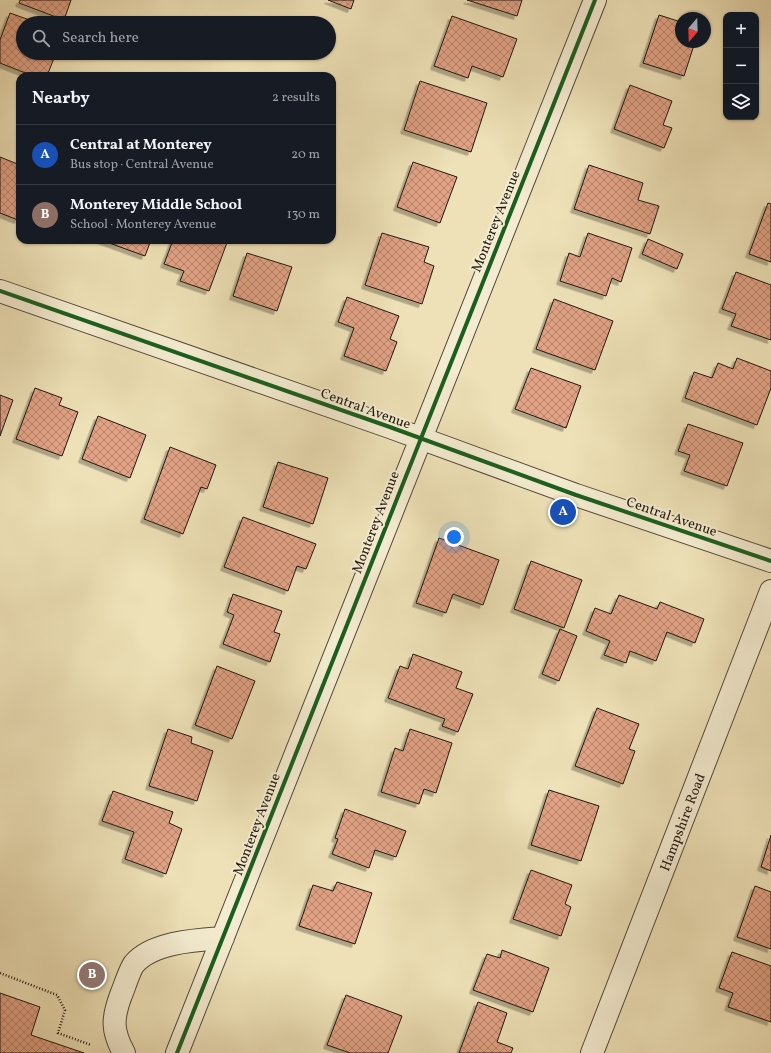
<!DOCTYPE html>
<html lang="en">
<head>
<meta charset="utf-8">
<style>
  body { margin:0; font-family:Vollkorn,serif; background:#242831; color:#f1f3f6 }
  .controls { position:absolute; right:12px; top:12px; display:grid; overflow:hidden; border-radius:8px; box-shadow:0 1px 3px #0004 }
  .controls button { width:36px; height:36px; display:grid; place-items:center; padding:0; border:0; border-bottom:1px solid #363941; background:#171b24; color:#f1f3f6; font:20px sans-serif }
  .compass { position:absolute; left:675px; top:12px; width:36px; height:36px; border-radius:50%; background:#171b24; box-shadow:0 1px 3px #0004; rotate:199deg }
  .you { position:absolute; left:454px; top:537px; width:14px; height:14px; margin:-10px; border:3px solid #fff; border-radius:50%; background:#1a73e8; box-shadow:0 0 0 6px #1a73e833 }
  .badge { display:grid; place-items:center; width:26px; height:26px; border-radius:50%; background:#b45309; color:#fff; font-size:13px; font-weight:700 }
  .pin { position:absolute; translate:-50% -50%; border:2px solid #fff; box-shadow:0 1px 4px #0006 }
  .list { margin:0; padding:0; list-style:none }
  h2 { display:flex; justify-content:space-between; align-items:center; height:52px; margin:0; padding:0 16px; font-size:17px }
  h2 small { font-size:13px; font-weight:400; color:#9ea1a6 }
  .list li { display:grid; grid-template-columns:26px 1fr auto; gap:12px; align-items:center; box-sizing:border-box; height:60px; padding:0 16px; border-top:1px solid #363941 }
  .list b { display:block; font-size:15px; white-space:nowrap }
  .list p { margin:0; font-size:13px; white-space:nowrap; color:#9ea1a6 }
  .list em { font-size:13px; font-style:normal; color:#9ea1a6 }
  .icon { flex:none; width:22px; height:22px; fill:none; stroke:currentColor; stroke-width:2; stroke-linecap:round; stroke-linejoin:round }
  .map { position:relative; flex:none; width:771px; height:1053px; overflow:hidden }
  .search { position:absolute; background:#171b24; box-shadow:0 1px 3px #0004; left:16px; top:16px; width:320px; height:44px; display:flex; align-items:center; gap:10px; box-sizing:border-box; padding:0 14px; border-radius:22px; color:#9ea1a6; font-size:15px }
  .panel { position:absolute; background:#171b24; box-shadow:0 1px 3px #0004; left:16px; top:72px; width:320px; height:172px; border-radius:12px }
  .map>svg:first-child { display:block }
  .building { fill:url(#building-cross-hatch); stroke:#20160e; filter:url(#shadow) }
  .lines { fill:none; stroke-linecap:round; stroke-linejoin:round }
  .minor-casing { stroke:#544938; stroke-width:24 }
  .path { stroke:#20160e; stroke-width:2.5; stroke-dasharray:1 2; stroke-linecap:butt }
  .minor { stroke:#f4ecd0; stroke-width:22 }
  .cycleway-casing { stroke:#f4ecd0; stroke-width:6 }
  .cycleway { stroke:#1b5e20; stroke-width:4 }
  .labels { text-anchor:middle; stroke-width:4; stroke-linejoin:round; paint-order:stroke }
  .street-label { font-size:14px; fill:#20160e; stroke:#f4ecd0 }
</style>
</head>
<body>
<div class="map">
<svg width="771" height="1053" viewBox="0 0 771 1053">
  <defs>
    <pattern id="building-cross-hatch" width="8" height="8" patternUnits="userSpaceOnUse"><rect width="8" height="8" fill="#e1a285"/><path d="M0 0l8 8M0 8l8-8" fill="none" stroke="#b6836b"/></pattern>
    <filter id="shadow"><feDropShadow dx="-3.5" dy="3.5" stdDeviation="0" flood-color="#0004"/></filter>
  </defs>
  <rect width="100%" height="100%" fill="#eee1b7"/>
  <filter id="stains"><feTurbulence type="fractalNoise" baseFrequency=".005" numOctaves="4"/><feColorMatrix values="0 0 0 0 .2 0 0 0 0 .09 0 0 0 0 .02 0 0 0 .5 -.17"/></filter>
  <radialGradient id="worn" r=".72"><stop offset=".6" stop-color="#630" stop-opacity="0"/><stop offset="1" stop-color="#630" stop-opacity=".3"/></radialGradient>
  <path class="building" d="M20,0h51l-7,20 -45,-17z
    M328,0h26l-3,9z
    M467,0h55l-5,16z
    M10,13l28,10h-15v30h33l-9,23h-14l-33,-13v-23z
    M659,15l22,7v20h14l-11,34 -41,-13z
    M452,16l65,23 -14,38 -31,-11 -4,12 -34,-12z
    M420,81l67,22 -16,49 -67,-22z
    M630,85l42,16 -9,24 9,3 -8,20 -50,-19z
    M0,157l20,8v50l-2,5 -18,-7z
    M413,162l44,15 -17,46 -43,-16z
    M589,165l54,18 -5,17 21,6 -9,28 -76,-25z
    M768,203l3,1v58l-22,-8z
    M382,233l47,14 -5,15 10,4 -12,38 -57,-19z
    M588,233l44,15 -11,34 -9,-4 -6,18 -46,-15 9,-28 11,4z
    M648,239l35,15 -6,15 -35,-15z
    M101,240h50l-6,16z
    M173,240h55l-19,51 -29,-10 4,-10 -20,-7z
    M247,253l45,14 -15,44 -44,-15z
    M736,272l35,13v55l-40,-14 5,-12 -14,-5z
    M347,297l52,19 -9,23 7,3 -11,29 -42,-15 10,-28 -16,-6z
    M554,299l59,22 -18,49 -59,-21z
    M737,358l34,13v17l-14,37 -72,-27 9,-26 18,6 6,-15 15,6z
    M531,368l50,18 -15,42 -51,-19z
    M35,388l27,10 -3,7 19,7 -16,44 -46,-17z
    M0,395l13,5 -13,36z
    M98,416l48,19 -16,43 -48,-19z
    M688,424l55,19 -16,43 -43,-15 6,-16 -12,-4z
    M170,447l46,18 -9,24 -6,-2 -18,47 -39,-15z
    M278,462l50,16 -15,46 -50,-17z
    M243,517l73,27 -10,25 -9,-3 -9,25 -64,-24z
    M439,538l60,22 -16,45 -30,-11 -7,19 -30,-10z
    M531,561l51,19 -18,48 -50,-19z
    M233,594l49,17 -8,21 6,2 -10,28 -47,-18 11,-29 -7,-3z
    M619,595l38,14 3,-7 44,17 -9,24 -28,-11 -11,29 -26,-10 -4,12 -22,-8 6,-14 -24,-10 9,-23 16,6z
    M560,629l17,7 -18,45 -17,-7z
    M413,654l49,18 -6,16 17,6 -15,38 -16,-6 3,-7 -57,-21 12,-32 8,3z
    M217,666l38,15 -23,58 -37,-14z
    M597,708l42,16 -10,25 6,2 -12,33 -48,-18z
    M168,729l24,8 -1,6 22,8 -16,50 -48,-15z
    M410,729l42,14 -16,50 -12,-4 -5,15 -38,-12 14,-44 8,3z
    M549,790l50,16 -18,55 -50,-16z
    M113,791l60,21 -4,11 13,6 -16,45 -41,-15 9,-27 -32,-11z
    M345,809l61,22 -10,26 -21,-7 -6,18 -37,-14 6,-15 -3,-1z
    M771,835v36l-10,-4z
    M531,870l41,15 -7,19 6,3 -10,29 -48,-17z
    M337,882l35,11 -17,51 -56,-18 14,-41 20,6z
    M755,886l16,6v57l-34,-12z
    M502,950l47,18 -16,44 -60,-22 14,-36 13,4z
    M732,952l39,14v56l-43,-15 5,-14 -14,-5z
    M0,993l40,14 -9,28 53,18h-84z
    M346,995l56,21 -14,37h-38l-23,-8z
    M478,1002l29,11 -10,29 16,6 -2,5h-52z"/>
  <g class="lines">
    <defs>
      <path id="minor" d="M0,291l387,135 189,69 195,66
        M124,1053c-12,-22 -12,-34 -3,-58 3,-7 9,-26 13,-31 19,-22 62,-24 89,-26
        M177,1053l418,-1053
        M592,1053l179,-462"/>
    </defs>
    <use href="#minor" class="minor-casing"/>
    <path class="path" d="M0,973l57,22 8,15 -7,23 33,12"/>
    <use href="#minor" class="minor"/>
    <defs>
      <path id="cycleway" d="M0,291l387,135 189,69 195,66
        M177,1053l418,-1053"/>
    </defs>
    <use href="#cycleway" class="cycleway-casing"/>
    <use href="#cycleway" class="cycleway"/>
  </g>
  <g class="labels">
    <g class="street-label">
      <text transform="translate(495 221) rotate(-68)" y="5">Monterey Avenue</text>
      <text transform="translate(366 408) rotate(20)" y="5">Central Avenue</text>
      <text transform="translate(672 516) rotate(19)" y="5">Central Avenue</text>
      <text transform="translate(375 522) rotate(-69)" y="5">Monterey Avenue</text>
      <text transform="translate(682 822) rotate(-69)" y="5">Hampshire Road</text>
      <text transform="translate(256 824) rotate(-69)" y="5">Monterey Avenue</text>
    </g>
  </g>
  <rect width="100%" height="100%" filter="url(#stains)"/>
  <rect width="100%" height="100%" fill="url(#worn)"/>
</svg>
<div class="controls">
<button>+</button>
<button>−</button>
<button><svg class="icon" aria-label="layers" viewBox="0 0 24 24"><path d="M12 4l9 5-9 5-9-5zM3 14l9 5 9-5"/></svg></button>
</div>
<svg class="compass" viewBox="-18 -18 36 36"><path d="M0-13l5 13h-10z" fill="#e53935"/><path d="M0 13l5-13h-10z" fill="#9ea1a6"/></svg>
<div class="you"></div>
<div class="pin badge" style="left:563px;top:512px;background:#1a4fb4">A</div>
<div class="pin badge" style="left:92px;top:975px;background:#8d6e63">B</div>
<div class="search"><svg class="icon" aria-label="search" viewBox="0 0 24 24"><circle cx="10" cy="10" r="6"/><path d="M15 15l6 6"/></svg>Search here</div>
<section class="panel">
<h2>Nearby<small>2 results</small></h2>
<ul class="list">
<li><span class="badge" style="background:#1a4fb4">A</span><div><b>Central at Monterey</b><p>Bus stop · Central Avenue</p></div><em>20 m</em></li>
<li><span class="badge" style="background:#8d6e63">B</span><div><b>Monterey Middle School</b><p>School · Monterey Avenue</p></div><em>130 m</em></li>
</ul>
</section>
</div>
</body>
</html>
